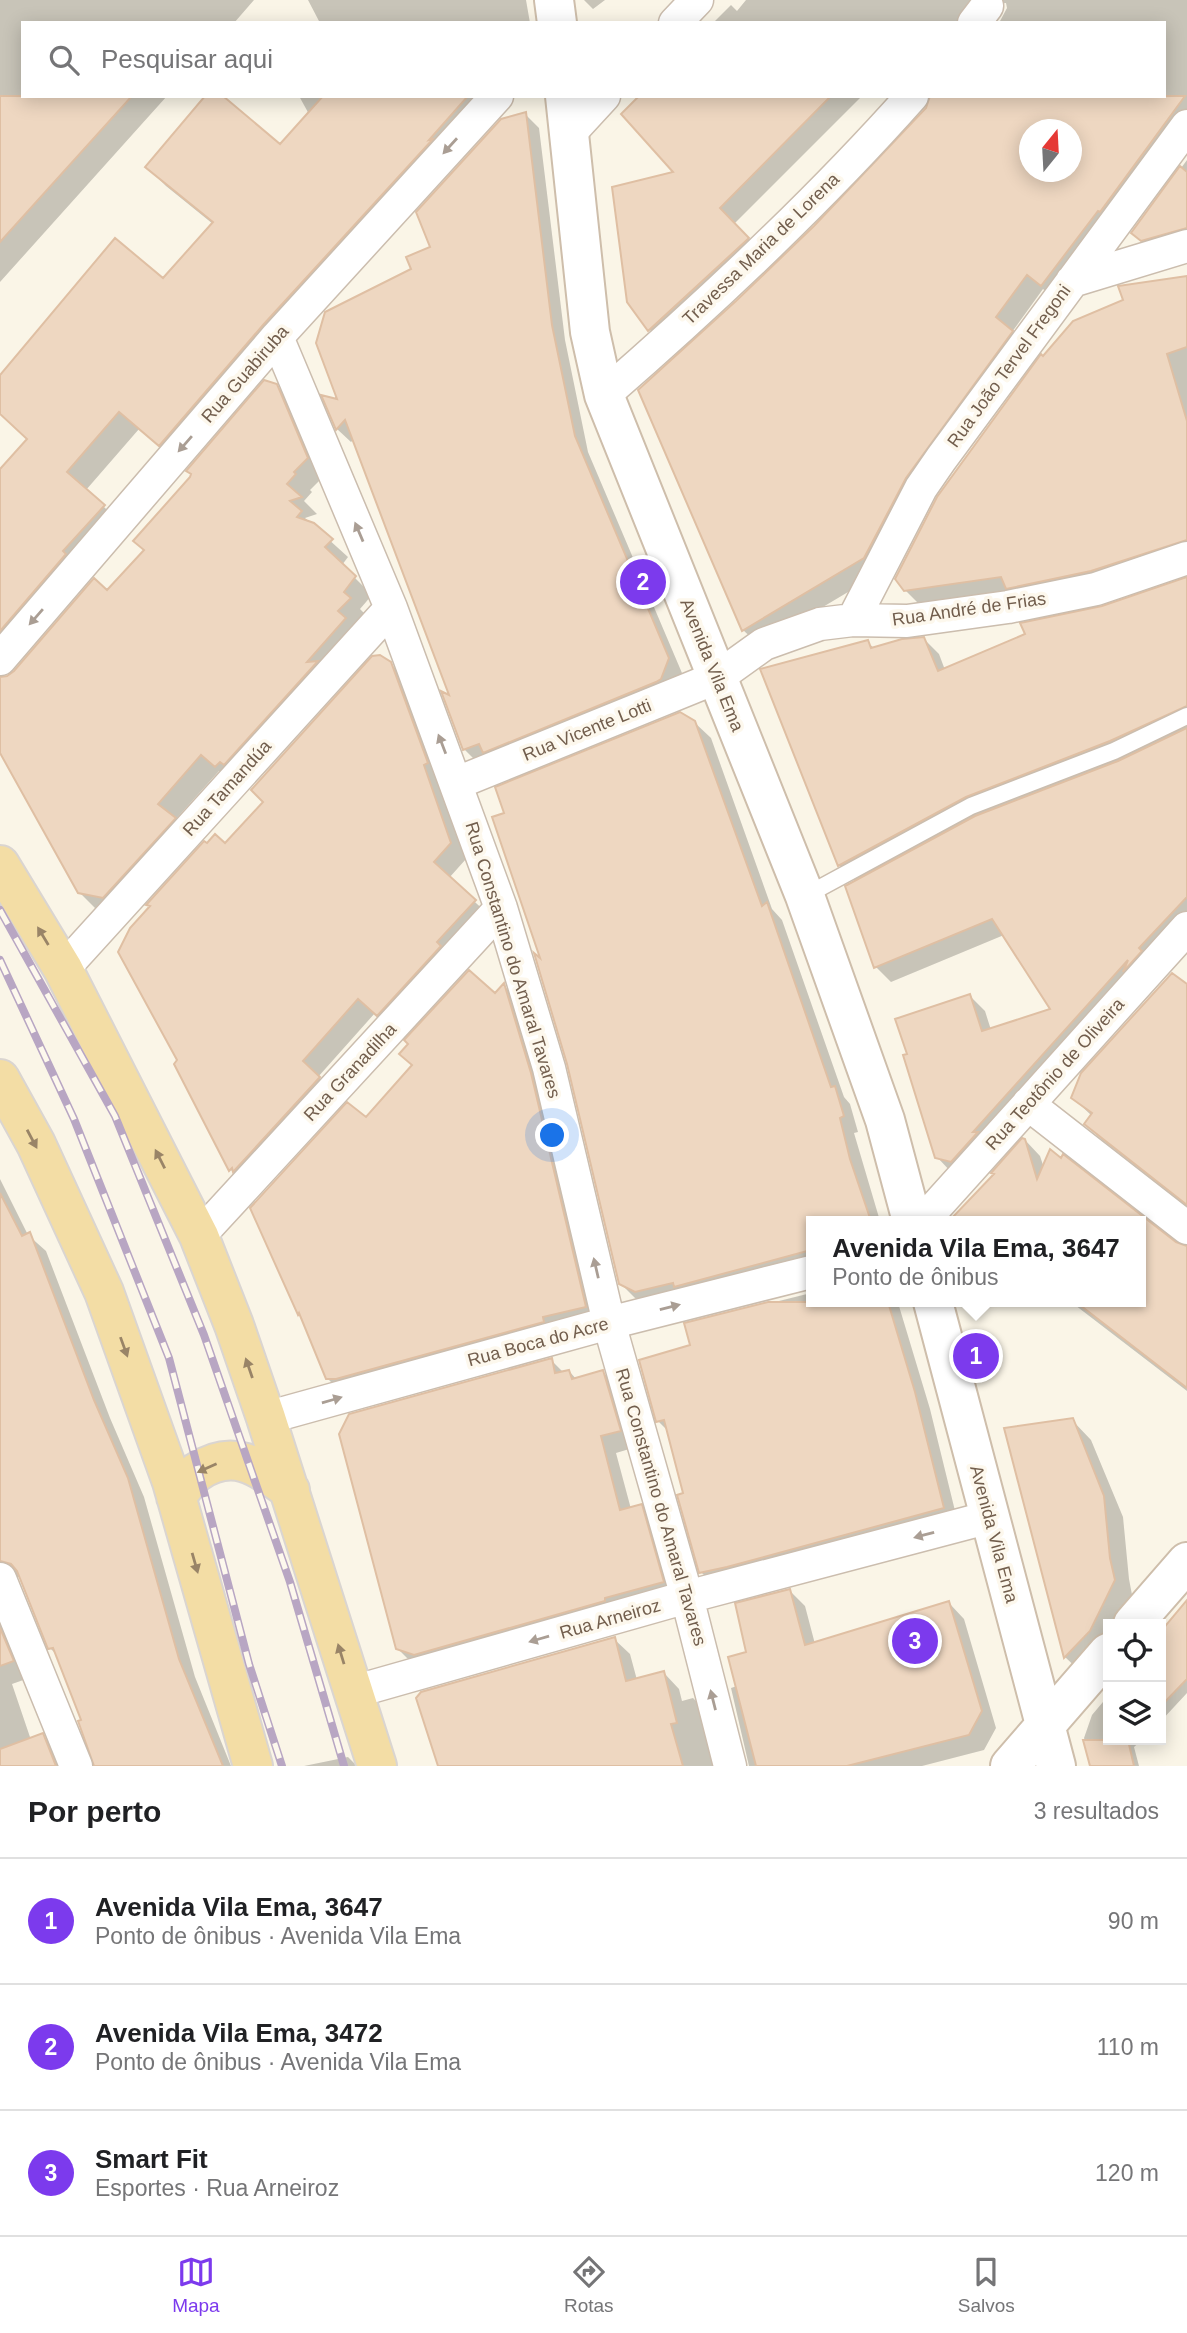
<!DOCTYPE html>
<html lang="pt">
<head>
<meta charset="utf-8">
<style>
  body { margin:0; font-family:Helvetica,sans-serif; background:#f6f6f6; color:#202124 }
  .controls { position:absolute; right:21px; bottom:21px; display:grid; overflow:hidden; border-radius:0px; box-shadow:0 4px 18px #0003 }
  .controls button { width:63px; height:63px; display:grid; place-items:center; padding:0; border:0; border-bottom:2px solid #e0e0e0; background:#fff; color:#202124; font:35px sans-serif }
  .compass { position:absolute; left:1019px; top:119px; width:63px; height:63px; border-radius:50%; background:#fff; box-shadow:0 4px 18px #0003; rotate:18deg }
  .you { position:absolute; left:553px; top:1136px; width:24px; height:24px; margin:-18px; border:5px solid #fff; border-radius:50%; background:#1a73e8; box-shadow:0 0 0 10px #1a73e833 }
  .badge { display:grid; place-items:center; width:46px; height:46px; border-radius:50%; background:#7c3aed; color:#fff; font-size:23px; font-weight:700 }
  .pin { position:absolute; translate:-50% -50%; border:4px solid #fff; box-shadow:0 2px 7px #0006 }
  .popup { position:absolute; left:806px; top:1216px; width:340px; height:91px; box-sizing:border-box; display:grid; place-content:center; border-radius:0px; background:#fff; filter:drop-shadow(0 2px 5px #0005); font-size:23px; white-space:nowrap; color:#757577 }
  .popup b { font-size:26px; color:#202124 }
  .popup::after { content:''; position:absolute; left:50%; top:100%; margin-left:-14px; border:14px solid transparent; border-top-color:#fff }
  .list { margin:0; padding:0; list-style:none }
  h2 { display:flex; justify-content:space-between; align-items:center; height:91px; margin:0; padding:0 28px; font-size:30px }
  h2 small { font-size:23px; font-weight:400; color:#757577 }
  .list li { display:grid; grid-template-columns:46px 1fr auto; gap:21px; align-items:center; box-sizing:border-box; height:126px; padding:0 28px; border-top:2px solid #e0e0e0 }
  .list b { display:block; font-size:26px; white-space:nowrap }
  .list p { margin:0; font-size:23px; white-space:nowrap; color:#757577 }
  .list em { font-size:23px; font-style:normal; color:#757577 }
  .icon { flex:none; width:38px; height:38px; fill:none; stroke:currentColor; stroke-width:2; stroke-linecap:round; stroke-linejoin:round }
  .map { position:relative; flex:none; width:1187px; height:1766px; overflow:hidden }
  .search { position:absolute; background:#fff; box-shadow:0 4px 18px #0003; left:21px; right:21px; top:21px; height:77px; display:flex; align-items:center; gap:18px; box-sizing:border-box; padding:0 24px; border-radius:0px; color:#757577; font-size:26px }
  .sheet { height:469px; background:#fff }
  nav { display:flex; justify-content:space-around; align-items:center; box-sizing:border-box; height:98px; border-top:2px solid #e0e0e0; background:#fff; font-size:19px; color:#757577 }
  nav a { display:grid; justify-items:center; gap:4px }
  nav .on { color:#7c3aed }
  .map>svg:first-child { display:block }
  .shadow { fill:#0003; fill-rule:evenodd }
  .building { fill:#eed7c1; stroke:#dfbfa3; stroke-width:2; fill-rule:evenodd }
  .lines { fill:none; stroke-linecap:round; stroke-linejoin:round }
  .service-casing { stroke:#cbbdae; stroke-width:19 }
  .minor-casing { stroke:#cbbdae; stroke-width:35 }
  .secondary-casing { stroke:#cebeab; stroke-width:42 }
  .primary-casing { stroke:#dad5d1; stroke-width:42 }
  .service { stroke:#fff; stroke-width:16 }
  .minor { stroke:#fff; stroke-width:32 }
  .secondary { stroke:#fff; stroke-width:38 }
  .primary { stroke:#f3dda5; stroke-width:38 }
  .rail-casing { stroke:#b8a6c3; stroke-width:8 }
  .rail { stroke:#fdf8ed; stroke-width:5; stroke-dasharray:16; stroke-linecap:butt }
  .oneway { fill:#aa9e94 }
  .oneway2 { fill:#998467 }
  .labels { text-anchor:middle; stroke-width:7; stroke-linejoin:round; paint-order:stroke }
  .street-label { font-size:18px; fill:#725e4d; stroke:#fdf8ed }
</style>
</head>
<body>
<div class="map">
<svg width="1187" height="1766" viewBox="0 0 1187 1766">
  <rect width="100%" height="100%" fill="#faf5e7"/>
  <path class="shadow" d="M0,0h254l-20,23h-211v73h144l-167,186z
    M308,0h218l4,23h-210z
    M584,0h21l-12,9z
    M746,0h441v131l-130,169 -14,-11 -31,43 15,16 -147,225 -121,72 -16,-15 -103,-240 97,-88 116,-113 74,-80 237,-13v-73h-165l8,-15 -1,-5 -11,1 -16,19h-266l18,-18 6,6zM1030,130h42v42h-42z
    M299,96h204l-324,368 -40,-35 -53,61 37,35 -123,146v-200l29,-31 -29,-27v-36l163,-96 50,-57 -47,-38 -19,-19 209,43 2,-7z
    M641,96h221l-128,128 29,30 -98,91 -15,-15 -21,-28 47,-129z
    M525,114l14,14 26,212 23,112 94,221 -7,20 -197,70 -14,-14 -12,-50 -98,-260 -3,3 -14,-13 -13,-31 16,4 73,-132 20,-22z
    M1187,160v87l-39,1 -15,-15z
    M1187,277v270l-51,24 -215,35 -16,-16z
    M276,385l17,18 31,73 -14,14 2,2 -8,9 13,13 -12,4 43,39 -6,8 30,30 -12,14 7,7 -134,167 -14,-12 -44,49 16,16 -94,74 -18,-18 -79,-143v-57l107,-99 38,-42z
    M1187,579v348l-235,246 -15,-16 33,-161 15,15 6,19 62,-20 -49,-75 -113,47 -15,-15 -20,-85 -17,-17 28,-223 8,7 49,-10 15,15 6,16 157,-62z
    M390,663l16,17 60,179 -17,19 41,38 -97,114 -18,-17 -57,64 16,17 -88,91 -15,-15 -55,-106 3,-3 -28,-153 -3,-3 77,-59z
    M694,722l17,16 61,171 10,11 62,177 6,7 8,28 -4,1 26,88h-69v49l-159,37 -16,-8 -16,-16 -76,-319z
    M504,986l16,15 82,322 -258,72 -17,-17 -24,-60 -4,-4 -47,-106 114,-88z
    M1187,986v220l-86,-67 -15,-15 6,-8 -19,-18z
    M1025,1140l15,16 4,12 6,-16 125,92 12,4v143l-116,-89h69v-81h-172l-8,-8z
    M0,1179l28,56 18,16 64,167 34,79 51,180 36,89h-136l-12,-45 -24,-64 -9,-9 -30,-71 -9,1 -11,10z
    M811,1293v9h84l4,4 31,103 28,114 -242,64 -15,-15 -16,-77 -16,-63 -11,-11 34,-74 -6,-23z
    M551,1360l13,13 5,-2 8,9 26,-8 16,17 17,58 -20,6 15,56 10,-3 17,17 21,75 -265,67 -17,-17z
    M1072,1420l19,20 32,77 6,62 4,21 -11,24h-14v27l-24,24 -19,-18z
    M790,1591l15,15 10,38 134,-41 15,16 32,109 -12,22 -62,16h-173l-18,-78 6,-2 11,-33z
    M1187,1603v90l-26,28v-87z
    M0,1606l29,72 -17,6 19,56 11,-5 17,17 6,14h-65z
    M614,1639l16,15 7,26 27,-7 15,16 3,12 11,-3 15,15 14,53h-282z
    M1108,1696v44h34l-8,7 5,19h-47l-8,-28 8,-23z
    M348,1757l9,9h-53z"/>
  <path class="building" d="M0,96h132l-132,146z
    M205,96h18l57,48 43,-48h145l-39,44 4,-1 -170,186 -104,121 -40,-34 -52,60 38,33 -42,46 3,3 -66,77v-162l27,-30 -27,-25v-39l115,-137 48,40 50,-56 -68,-55z
    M639,96h192l-111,112 29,30 -101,93 -21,-29 -15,-115 61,-15 -52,-58z
    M930,96h255l-85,116 -2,-1 -57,75 -14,-11 -31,42 17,14 -107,147 -42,80 -122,73 -104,-241 98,-89 78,-75 112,-118zM1030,130h42v42h-42z
    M526,112l26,213 23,111 94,222 -8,21 -5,3 -173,71 -4,-9 -16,6 -22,-59 8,4 -104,-275 -9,10 -15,-35 16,4 -21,-56 9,-31 86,-43 -5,-12 24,-10 -14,-35 85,-93z
    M1180,166l7,6v56l-46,13 -10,-8z
    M1187,276v71l-20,7 20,67v119l-96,31 -85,18 -5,-12 -97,14 -9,-12 42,-82 104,-143 2,2 30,-35 50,-21 -5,-14z
    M264,380l13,4 31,74 -14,14 2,2 -9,10 15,13 -12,4 12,10 -5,6 17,6 19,16 -8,8 31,29 -12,16 7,6 -13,13 8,7 -39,44 11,-1 -94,104 -4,-3 -5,5 -14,-12 -43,49 18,14 -73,80 -25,-5 -78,-140v-76l7,-1 7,-5 80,-93 13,12 37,-40 -11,-9 57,-64 1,-3 -5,-3z
    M1187,577v129l-77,35 -144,56 -128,69 -78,-197 108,-29 3,8 31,-9 22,-2 14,34 87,-37 -5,-11 82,-17z
    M380,655l11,7 37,101 -4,2 27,78 -17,19 42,38 -39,42 4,4 -64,70 -19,-17 -55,62 17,16 -87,95 -1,-4 -3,3 -55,-107 3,-4 -59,-108 12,-24 20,-22 -4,-1 58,-64 3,2 8,-9 10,9 38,-41 -12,-12 121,-134z
    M680,712l15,9 67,185 5,-4 64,185 4,-1 9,30 -4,2 10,41 21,62h-60v29l-137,37 -1,-4 -38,9 -16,-8 -52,-220 -33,-111 6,5 -48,-141 12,-4 -9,-26z
    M1187,728v169l-48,51 3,3 -19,21 5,-12 -155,172h5l-27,30 -16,-4 -32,-103 4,-1 -12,-35 75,-25 12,37 68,-22 -58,-90 -118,49 -29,-82 130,-70 143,-55z
    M469,970l26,23 9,-10 27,90 55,234 -43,10 1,5 -208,57h-10l-27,-66 -1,2 -48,-107 97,-106 19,15 46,-52 -13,-11 9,-10 -4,-4z
    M1172,973l15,11v221l-103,-81 8,-11 -21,-15 10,-25z
    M1022,1138l3,1 12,40 13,-30 11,9 2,-4 113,88 11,4v142l-111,-86h64v-81h-191l45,-47 -3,-1z
    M0,1193l22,43 8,-4 64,168 34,78 51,181 44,107h-129l-16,-45 3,-1 -28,-72 -5,1 -31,-78 -6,-7 -11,-3z
    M768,1302h120l27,90 29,116 -217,59 -28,6 -22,-78 6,-2 -19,-73 -8,2 -17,-62 51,-15 -6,-22z
    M552,1358l3,15 14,-3 3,9 31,-9 18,61 -20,5 19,74 22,-6 22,78 -59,16v3l-191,54 -18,-6 -57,-215 10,-20z
    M1073,1418l31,78 6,62 5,22 -25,51 -26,27 -60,-230z
    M790,1589l15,56 144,-44 33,110 -13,24 -122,31h-91l-28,-109 18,-5 -11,-49z
    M1187,1600v79l-26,27v-75z
    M0,1628l14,33 -14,5z
    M615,1637l11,44 38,-10 13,52 -6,1 12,42h-245l-22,-68 5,-6z
    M43,1733l13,33h-56v-17z
    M1083,1740h45l6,26h-44z"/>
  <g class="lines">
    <defs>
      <path id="service" d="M805,896l166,-90 143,-55 73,-35"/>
      <path id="minor" d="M675,23l22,-23
        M974,23l13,-17
        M569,134l35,-38
        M1072,281l115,-35
        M277,337l114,271 110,300 48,160 60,255 78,274 43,169
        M604,395c107,-93 213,-192 308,-299
        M853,620l68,-132 20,-29 246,-333
        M0,659l277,-322 220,-241
        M457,783l261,-106 46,-33 56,-20 33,-4 54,1 101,-14 88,-18 91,-31
        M63,969l328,-361
        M1028,1104l159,124
        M923,1221l264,-293
        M199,1236l302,-328
        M266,1418l343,-95 202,-51
        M0,1579l76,187
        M353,1692l334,-95 303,-80"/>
      <path id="secondary" d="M554,0l3,23
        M565,96l25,236 14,63 201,501 80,224 27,101
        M933,1302l123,464
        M1133,1624l54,-62
        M1010,1766l98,-113"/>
      <path id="primary" d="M0,865l63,104 136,267 35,89 32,93 111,348
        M0,1079l36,65 68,148 68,190 81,284
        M176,1497c6,-7 13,-19 21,-25 37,-25 62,-5 93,18"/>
    </defs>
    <use href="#service" class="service-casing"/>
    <use href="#minor" class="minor-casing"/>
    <use href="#secondary" class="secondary-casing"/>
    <use href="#primary" class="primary-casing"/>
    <use href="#service" class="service"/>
    <use href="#minor" class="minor"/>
    <use href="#secondary" class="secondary"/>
    <use href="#primary" class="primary"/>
    <defs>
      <path id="rail" d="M0,910l115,206 89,219 86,247 54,184
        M0,960l74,159 95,239 80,306 33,102"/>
    </defs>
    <use href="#rail" class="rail-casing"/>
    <use href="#rail" class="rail"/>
  </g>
  <defs><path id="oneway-solid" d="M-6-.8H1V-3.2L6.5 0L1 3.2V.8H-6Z" transform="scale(1.75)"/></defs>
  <g class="oneway">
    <use href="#oneway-solid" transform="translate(450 146) rotate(132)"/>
    <use href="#oneway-solid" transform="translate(185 444) rotate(131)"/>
    <use href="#oneway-solid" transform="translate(359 532) rotate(-113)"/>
    <use href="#oneway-solid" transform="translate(36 617) rotate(131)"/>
    <use href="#oneway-solid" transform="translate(442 744) rotate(-111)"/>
    <use href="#oneway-solid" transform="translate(596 1268) rotate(-103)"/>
    <use href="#oneway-solid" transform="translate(670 1307) rotate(-14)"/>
    <use href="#oneway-solid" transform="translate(332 1400) rotate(-16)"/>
    <use href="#oneway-solid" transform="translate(924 1535) rotate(165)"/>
    <use href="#oneway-solid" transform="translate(539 1639) rotate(164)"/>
    <use href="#oneway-solid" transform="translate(713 1700) rotate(-104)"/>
  </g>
  <g class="oneway2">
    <use href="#oneway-solid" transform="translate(43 936) rotate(-121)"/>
    <use href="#oneway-solid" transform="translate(32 1139) rotate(62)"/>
    <use href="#oneway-solid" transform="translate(160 1159) rotate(-117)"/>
    <use href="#oneway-solid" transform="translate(124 1347) rotate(70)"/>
    <use href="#oneway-solid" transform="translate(249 1368) rotate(-109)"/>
    <use href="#oneway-solid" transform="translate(207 1468) rotate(156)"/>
    <use href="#oneway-solid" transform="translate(195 1563) rotate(74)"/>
    <use href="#oneway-solid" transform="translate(341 1654) rotate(-107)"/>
  </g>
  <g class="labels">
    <g class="street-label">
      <text transform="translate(761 249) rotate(-44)" y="6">Travessa Maria de Lorena</text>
      <text transform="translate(1009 366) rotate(-54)" y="6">Rua João Tervel Fregoni</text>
      <text transform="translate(245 374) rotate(-49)" y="6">Rua Guabiruba</text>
      <text transform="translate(969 609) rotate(-8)" y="6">Rua André de Frias</text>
      <text transform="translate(712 665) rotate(68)" y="6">Avenida Vila Ema</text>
      <text transform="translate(587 730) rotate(-22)" y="6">Rua Vicente Lotti</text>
      <text transform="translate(227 788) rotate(-48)" y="6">Rua Tamandúa</text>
      <text transform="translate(513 960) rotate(73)" y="6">Rua Constantino do Amaral Tavares</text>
      <text transform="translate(350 1072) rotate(-47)" y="6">Rua Granadilha</text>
      <text transform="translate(1055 1074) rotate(-48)" y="6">Rua Teotônio de Oliveira</text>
      <text transform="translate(538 1342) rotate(-15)" y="6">Rua Boca do Acre</text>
      <text transform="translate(661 1507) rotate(74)" y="6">Rua Constantino do Amaral Tavares</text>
      <text transform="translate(994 1534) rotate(75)" y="6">Avenida Vila Ema</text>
      <text transform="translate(610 1619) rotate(-16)" y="6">Rua Arneiroz</text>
    </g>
  </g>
</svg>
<div class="controls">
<button><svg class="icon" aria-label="locate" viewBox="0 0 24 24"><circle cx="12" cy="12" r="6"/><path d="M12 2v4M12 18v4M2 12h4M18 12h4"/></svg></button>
<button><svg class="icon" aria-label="layers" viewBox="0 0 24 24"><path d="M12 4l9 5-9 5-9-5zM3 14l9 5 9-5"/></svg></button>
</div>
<svg class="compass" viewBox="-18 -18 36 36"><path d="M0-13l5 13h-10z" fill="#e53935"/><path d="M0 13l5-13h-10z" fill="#757577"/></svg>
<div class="you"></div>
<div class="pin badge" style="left:976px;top:1356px">1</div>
<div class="popup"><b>Avenida Vila Ema, 3647</b>Ponto de ônibus</div>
<div class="pin badge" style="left:643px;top:582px">2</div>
<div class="pin badge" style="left:915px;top:1641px">3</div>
<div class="search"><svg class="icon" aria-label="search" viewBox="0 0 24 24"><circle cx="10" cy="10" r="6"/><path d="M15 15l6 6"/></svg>Pesquisar aqui</div>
</div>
<section class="sheet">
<h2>Por perto<small>3 resultados</small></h2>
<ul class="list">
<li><span class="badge">1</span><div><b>Avenida Vila Ema, 3647</b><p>Ponto de ônibus · Avenida Vila Ema</p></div><em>90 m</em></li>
<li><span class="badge">2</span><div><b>Avenida Vila Ema, 3472</b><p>Ponto de ônibus · Avenida Vila Ema</p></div><em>110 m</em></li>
<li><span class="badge">3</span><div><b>Smart Fit</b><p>Esportes · Rua Arneiroz</p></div><em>120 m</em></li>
</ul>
</section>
<nav>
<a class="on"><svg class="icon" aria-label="map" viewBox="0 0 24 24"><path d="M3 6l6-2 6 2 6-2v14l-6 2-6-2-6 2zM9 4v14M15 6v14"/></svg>Mapa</a>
<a><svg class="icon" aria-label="directions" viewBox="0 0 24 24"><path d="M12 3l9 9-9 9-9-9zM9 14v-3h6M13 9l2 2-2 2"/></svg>Rotas</a>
<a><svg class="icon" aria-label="saved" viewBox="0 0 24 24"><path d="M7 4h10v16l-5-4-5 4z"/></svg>Salvos</a>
</nav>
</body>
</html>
